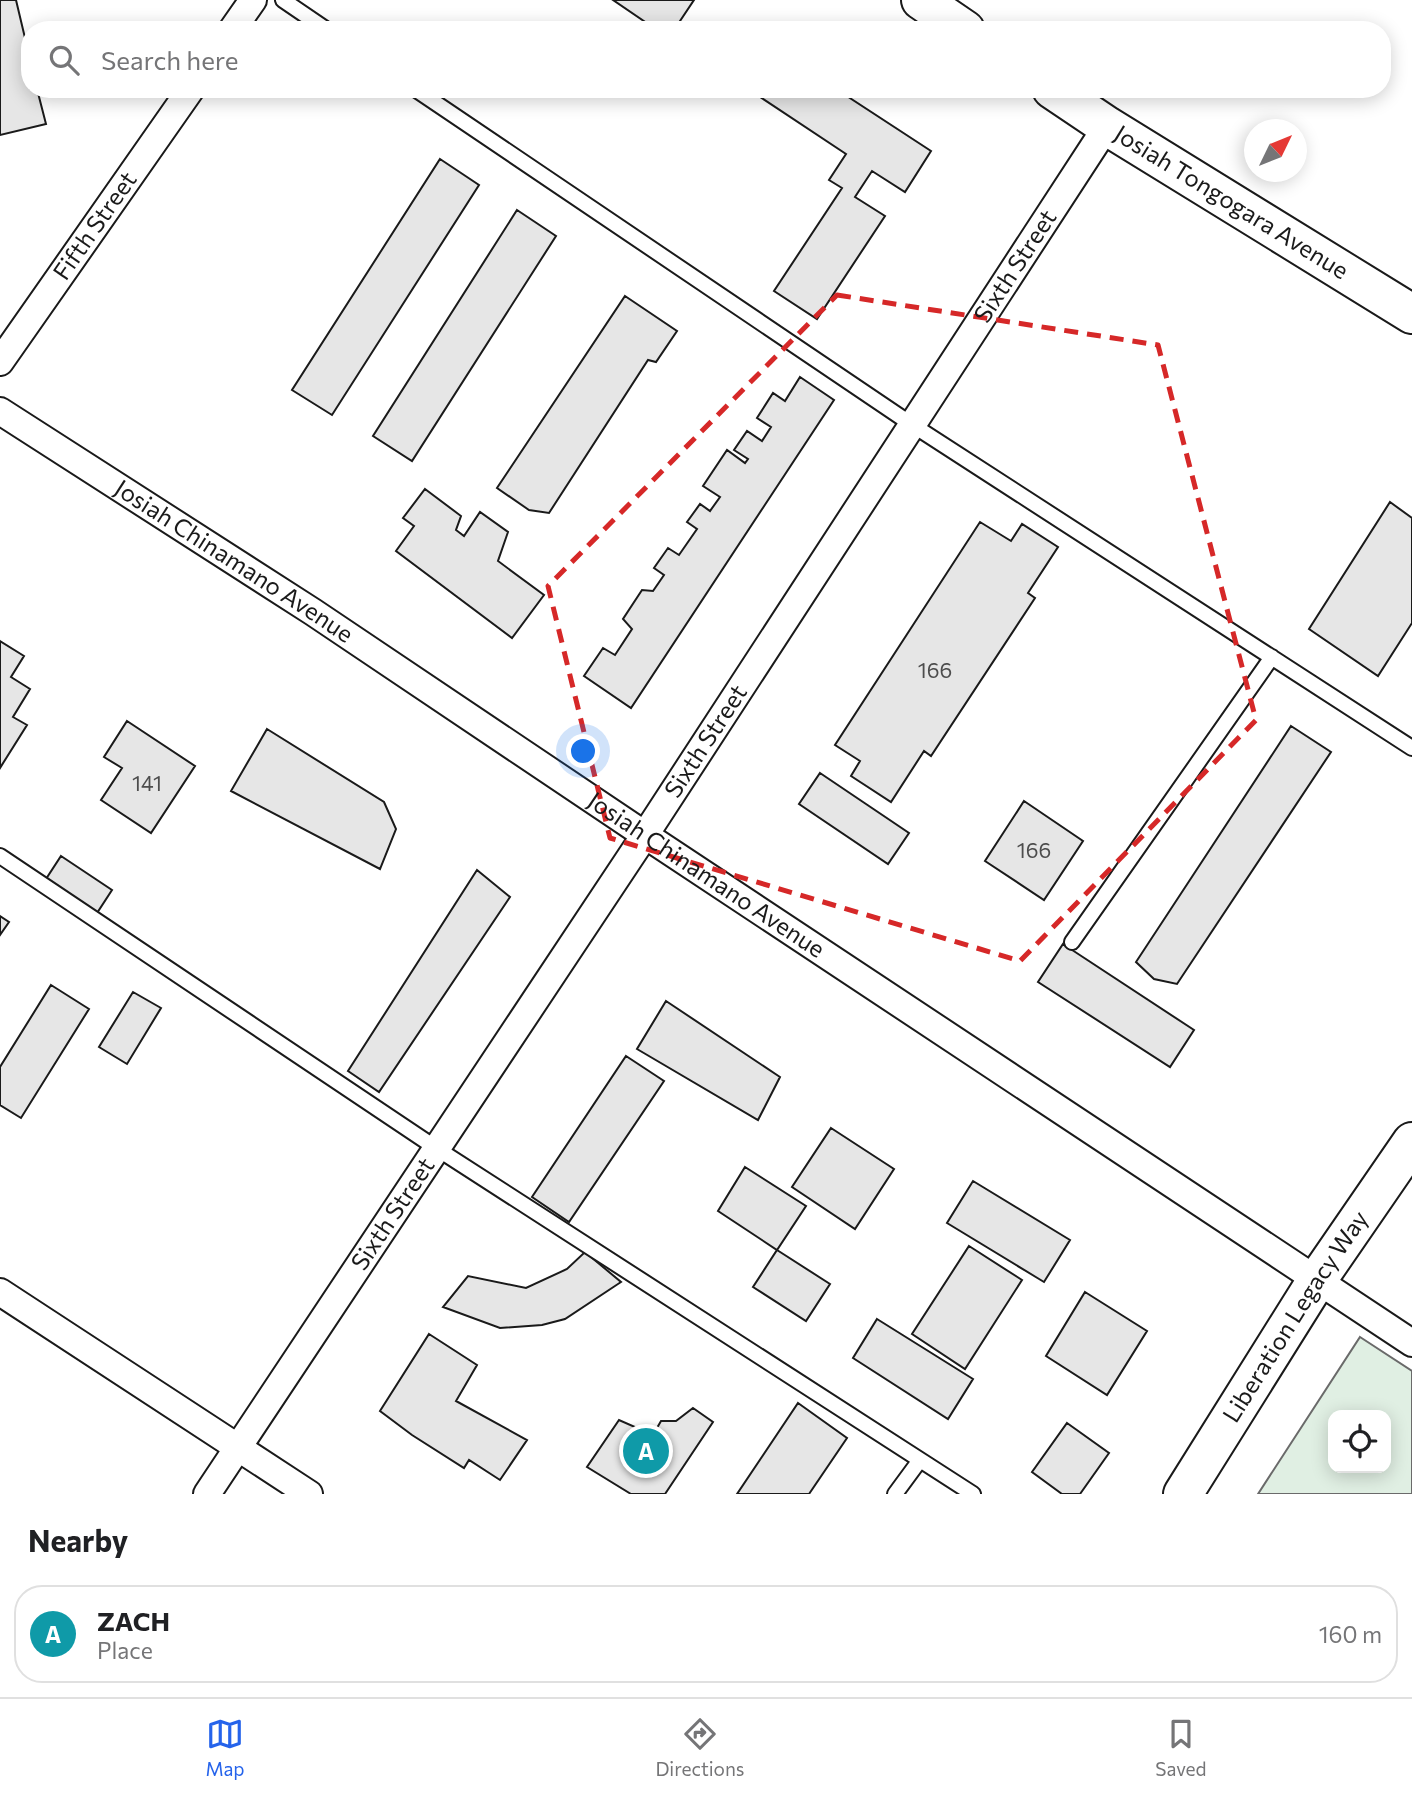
<!DOCTYPE html>
<html lang="en">
<head>
<meta charset="utf-8">
<style>
  body { margin:0; font-family:Commissioner,sans-serif; background:#f2f2f2; color:#202124 }
  .controls { position:absolute; right:21px; bottom:21px; display:grid; overflow:hidden; border-radius:14px; box-shadow:0 4px 18px #0003 }
  .controls button { width:63px; height:63px; display:grid; place-items:center; padding:0; border:0; border-bottom:2px solid #e0e0e0; background:#fff; color:#202124; font:35px sans-serif }
  .compass { position:absolute; left:1244px; top:119px; width:63px; height:63px; border-radius:50%; background:#fff; box-shadow:0 4px 18px #0003; rotate:47deg }
  .you { position:absolute; left:584px; top:752px; width:24px; height:24px; margin:-18px; border:5px solid #fff; border-radius:50%; background:#1a73e8; box-shadow:0 0 0 10px #1a73e833 }
  .badge { display:grid; place-items:center; width:46px; height:46px; border-radius:50%; background:#2563eb; color:#fff; font-size:23px; font-weight:700 }
  .pin { position:absolute; translate:-50% -50%; border:4px solid #fff; box-shadow:0 2px 7px #0006 }
  .list { margin:0; padding:0; list-style:none }
  h2 { display:flex; justify-content:space-between; align-items:center; height:91px; margin:0; padding:0 28px; font-size:30px }
  h2 small { font-size:23px; font-weight:400; color:#757577 }
  .list li { display:grid; grid-template-columns:46px 1fr auto; gap:21px; align-items:center; box-sizing:border-box; height:98px; margin:0 14px 14px; padding:0 14px; border:2px solid #e0e0e0; border-radius:28px }
  .list b { display:block; font-size:26px; white-space:nowrap }
  .list p { margin:0; font-size:23px; white-space:nowrap; color:#757577 }
  .list em { font-size:23px; font-style:normal; color:#757577 }
  .icon { flex:none; width:38px; height:38px; fill:none; stroke:currentColor; stroke-width:2; stroke-linecap:round; stroke-linejoin:round }
  .map { position:relative; flex:none; width:1412px; height:1494px; overflow:hidden }
  .search { position:absolute; background:#fff; box-shadow:0 4px 18px #0003; left:21px; right:21px; top:21px; height:77px; display:flex; align-items:center; gap:18px; box-sizing:border-box; padding:0 24px; border-radius:28px; color:#757577; font-size:26px }
  .sheet { height:203px; background:#fff }
  nav { display:flex; justify-content:space-around; align-items:center; box-sizing:border-box; height:98px; border-top:2px solid #e0e0e0; background:#fff; font-size:19px; color:#757577 }
  nav a { display:grid; justify-items:center; gap:4px }
  nav .on { color:#2563eb }
  .map>svg:first-child { display:block }
  .green { fill:#e0efe3; stroke:#6a6a6a; stroke-width:2; fill-rule:evenodd }
  .building { fill:#e6e6e6; stroke:#1a1a1a; stroke-width:2 }
  .lines { fill:none; stroke-linecap:round; stroke-linejoin:round }
  .lane-casing { stroke:#1a1a1a; stroke-width:18 }
  .street-casing { stroke:#1a1a1a; stroke-width:30 }
  .secondary-casing { stroke:#1a1a1a; stroke-width:42 }
  .lane { stroke:#fff; stroke-width:14 }
  .street { stroke:#fff; stroke-width:26 }
  .secondary { stroke:#fff; stroke-width:38 }
  .marked { fill:none; stroke:#d62828; stroke-width:5; stroke-dasharray:14 9; stroke-linejoin:round }
  .labels { text-anchor:middle; stroke-width:5; stroke-linejoin:round; paint-order:stroke }
  .number-label { font-size:21px; fill:#4d4d4d }
  .street-label { font-size:24px; fill:#1a1a1a; stroke:#fff }
</style>
</head>
<body>
<div class="map">
<svg width="1412" height="1494" viewBox="0 0 1412 1494">
  <rect width="100%" height="100%" fill="#fff"/>
  <path class="green" d="M1360,1337l52,34v123h-154zM1333,1415h53v53h-53z"/>
  <path class="building" d="M0,0h16l14,59v30h7l9,35 -46,11z
    M613,0h81l-20,30h-17z
    M748,89h88l95,62 -26,41 -33,-21 -17,26 30,19 -68,103 -43,-28 68,-103 -13,-8 17,-26z
    M440,159l39,26 -147,230 -40,-25z
    M517,210l39,26 -144,225 -39,-25z
    M625,296l52,35 -21,31 -8,-2 -99,153 -20,-3 -32,-22z
    M800,377l34,23 -203,308 -47,-32 19,-28 12,7 17,-26 -9,-10 19,-29 11,1 11,-16 -10,-7 14,-20 11,7 18,-26 -10,-7 13,-18 10,7 10,-14 -17,-11 24,-36 18,13 3,-4 -14,-9 13,-19 15,10 9,-14 -14,-9 16,-25 12,8z
    M425,489l36,27 -5,14 8,6 16,-24 28,20 -10,29 46,34 -32,43 -116,-87 18,-25 -11,-8z
    M1390,502l22,16v105l-34,53 -69,-47z
    M980,522l31,19 11,-17 36,23 -30,46 7,5 -104,158 -7,-5 -33,51 -40,-26 9,-15 -25,-16z
    M0,641l24,15 -13,21 19,12 -17,28 14,8 -27,43z
    M127,721l68,45 -44,67 -50,-33 21,-32 -18,-11z
    M1291,726l40,26 -154,232 -23,-5 -18,-17z
    M267,729l117,73 12,27 -16,40 -149,-78z
    M820,773l89,60 -21,31 -89,-60z
    M1024,801l59,40 -39,59 -59,-39z
    M61,856l51,34 -15,23 -51,-34z
    M477,870l33,27 -131,195 -31,-21z
    M0,916l9,6 -9,13z
    M1063,944l131,86 -24,37 -132,-85z
    M51,985l38,24 -68,109 -21,-13v-38z
    M133,992l28,16 -34,56 -28,-17z
    M666,1001l114,76 -22,43 -121,-71z
    M626,1056l38,25 -95,141 -37,-25z
    M831,1128l63,41 -39,60 -63,-42z
    M745,1167l61,39 -29,44 -59,-39z
    M973,1181l97,59 -26,42 -97,-59z
    M969,1246l53,34 -57,89 -53,-35z
    M777,1250l53,34 -24,37 -53,-34z
    M585,1252l36,30 -56,37 -23,6 -42,3 -57,-21 25,-31 58,12 41,-19z
    M1085,1292l62,39 -40,64 -61,-39z
    M877,1319l96,60 -25,40 -95,-61z
    M429,1334l48,31 -21,36 71,39 -27,40 -31,-20 -5,8 -52,-33 -32,-24z
    M798,1403l49,35 -38,56h-72z
    M693,1408l20,14 -48,72h-34l-44,-27 32,-47 34,15 8,-14h15z
    M1067,1423l42,30 -29,41h-18l-30,-22z"/>
  <g class="lines">
    <defs>
      <path id="lane" d="M283,0l44,30
        M415,89l496,335 501,324
        M0,856l436,292 537,346
        M1072,942l200,-285
        M895,1494l25,-34"/>
      <g id="street">
        <path d="M232,30l21,-30"/>
        <path id="s1" d="M0,362l191,-273"/>
        <path id="s2" d="M0,411l313,201 332,223 767,508"/>
        <path d="M0,1292l309,202"/>
        <path id="s3" d="M207,1494l438,-659 462,-709"/>
      </g>
      <g id="secondary">
        <path d="M921,0l44,30"/>
        <path id="s4" d="M1052,89l55,37 305,188"/>
        <path id="s5" d="M1183,1494l134,-214 95,-138"/>
      </g>
    </defs>
    <use href="#lane" class="lane-casing"/>
    <use href="#street" class="street-casing"/>
    <use href="#secondary" class="secondary-casing"/>
    <use href="#lane" class="lane"/>
    <use href="#street" class="street"/>
    <use href="#secondary" class="secondary"/>
  </g>
  <path class="marked" d="M837,295l321,50 98,375 -236,241 -410,-123 -62,-252z"/>
  <g class="labels">
    <g class="number-label">
      <text x="935" y="678">166</text>
      <text x="147" y="791">141</text>
      <text x="1034" y="858">166</text>
    </g>
    <g class="street-label">
      <text dy="8" stroke="none"><textPath href="#s4" startOffset="212">Josiah Tongogara Avenue</textPath></text>
      <text dy="8" stroke="none"><textPath href="#s1" startOffset="166">Fifth Street</textPath></text>
      <text dy="8" stroke="none"><textPath href="#s3" startOffset="1470">Sixth Street</textPath></text>
      <text dy="8" stroke="none"><textPath href="#s2" startOffset="278">Josiah Chinamano Avenue</textPath></text>
      <text dy="8" stroke="none"><textPath href="#s3" startOffset="903">Sixth Street</textPath></text>
      <text dy="8" stroke="none"><textPath href="#s2" startOffset="845">Josiah Chinamano Avenue</textPath></text>
      <text dy="8" stroke="none"><textPath href="#s3" startOffset="336">Sixth Street</textPath></text>
      <text dy="8" stroke="none"><textPath href="#s5" startOffset="210">Liberation Legacy Way</textPath></text>
    </g>
  </g>
</svg>
<div class="controls">
<button><svg class="icon" aria-label="locate" viewBox="0 0 24 24"><circle cx="12" cy="12" r="6"/><path d="M12 2v4M12 18v4M2 12h4M18 12h4"/></svg></button>
</div>
<svg class="compass" viewBox="-18 -18 36 36"><path d="M0-13l5 13h-10z" fill="#e53935"/><path d="M0 13l5-13h-10z" fill="#757577"/></svg>
<div class="you"></div>
<div class="pin badge" style="left:646px;top:1451px;background:#0f9aa8">A</div>
<div class="search"><svg class="icon" aria-label="search" viewBox="0 0 24 24"><circle cx="10" cy="10" r="6"/><path d="M15 15l6 6"/></svg>Search here</div>
</div>
<section class="sheet">
<h2>Nearby<small></small></h2>
<ul class="list">
<li><span class="badge" style="background:#0f9aa8">A</span><div><b>ZACH</b><p>Place</p></div><em>160 m</em></li>
</ul>
</section>
<nav>
<a class="on"><svg class="icon" aria-label="map" viewBox="0 0 24 24"><path d="M3 6l6-2 6 2 6-2v14l-6 2-6-2-6 2zM9 4v14M15 6v14"/></svg>Map</a>
<a><svg class="icon" aria-label="directions" viewBox="0 0 24 24"><path d="M12 3l9 9-9 9-9-9zM9 14v-3h6M13 9l2 2-2 2"/></svg>Directions</a>
<a><svg class="icon" aria-label="saved" viewBox="0 0 24 24"><path d="M7 4h10v16l-5-4-5 4z"/></svg>Saved</a>
</nav>
</body>
</html>
